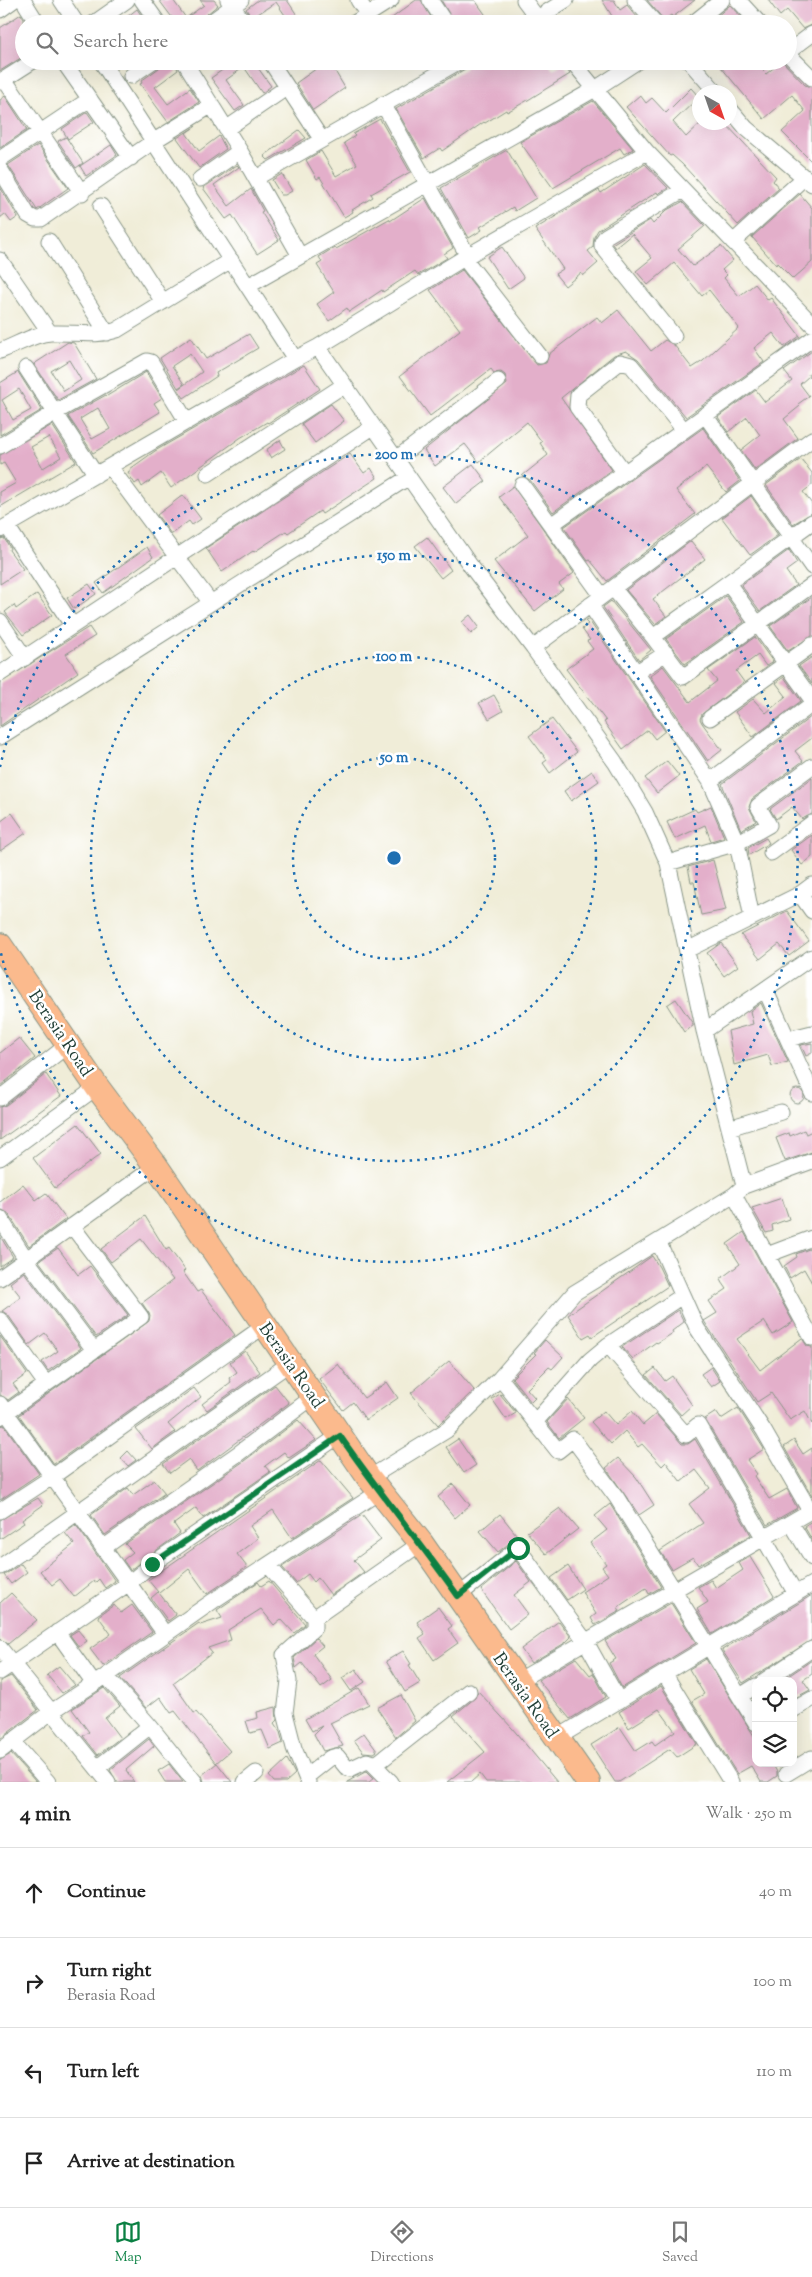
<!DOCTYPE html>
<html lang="en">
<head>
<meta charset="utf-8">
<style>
  body { margin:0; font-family:"Sorts Mill Goudy",serif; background:#f6f6f6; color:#222 }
  .controls { position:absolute; right:15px; bottom:15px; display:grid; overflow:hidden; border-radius:10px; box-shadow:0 5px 20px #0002 }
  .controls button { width:45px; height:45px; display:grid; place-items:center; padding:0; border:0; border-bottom:1px solid #e0e0e0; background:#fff; color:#222; font:25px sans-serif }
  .compass { position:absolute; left:692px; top:85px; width:45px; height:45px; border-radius:50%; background:#fff; box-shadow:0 5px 20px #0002; rotate:140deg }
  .stop { position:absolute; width:15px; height:15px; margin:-11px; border:4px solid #0b8043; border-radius:50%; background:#fff }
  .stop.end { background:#0b8043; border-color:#fff; box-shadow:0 1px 5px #0008 }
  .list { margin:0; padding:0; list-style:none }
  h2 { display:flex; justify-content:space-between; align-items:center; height:65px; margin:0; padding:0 20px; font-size:21px }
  h2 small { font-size:16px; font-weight:400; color:#767676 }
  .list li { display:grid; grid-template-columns:32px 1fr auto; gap:15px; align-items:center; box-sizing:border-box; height:90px; padding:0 20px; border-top:1px solid #e0e0e0 }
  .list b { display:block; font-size:19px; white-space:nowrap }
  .list p { margin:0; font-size:16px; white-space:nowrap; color:#767676 }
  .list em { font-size:16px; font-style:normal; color:#767676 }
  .icon { flex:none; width:28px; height:28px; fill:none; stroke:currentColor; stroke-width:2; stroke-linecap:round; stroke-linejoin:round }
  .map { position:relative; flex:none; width:812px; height:1782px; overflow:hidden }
  .search { position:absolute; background:#fff; box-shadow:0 5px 20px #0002; left:15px; right:15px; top:15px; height:55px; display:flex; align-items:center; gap:12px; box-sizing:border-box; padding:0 18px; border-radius:28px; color:#767676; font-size:19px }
  .sheet { height:425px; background:#fff }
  nav { display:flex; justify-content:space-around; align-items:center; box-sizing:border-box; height:70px; border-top:1px solid #e0e0e0; background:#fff; font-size:14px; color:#767676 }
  nav a { display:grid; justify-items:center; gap:2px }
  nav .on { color:#0b8043 }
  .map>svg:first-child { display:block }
  .building { fill:#e3afca; fill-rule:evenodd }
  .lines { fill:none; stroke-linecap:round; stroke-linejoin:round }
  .street-casing { stroke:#889586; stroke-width:17 }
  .primary-casing { stroke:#889586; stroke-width:26 }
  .street { stroke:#fff; stroke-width:15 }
  .primary { stroke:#fbba8d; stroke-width:24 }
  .route { stroke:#0b8043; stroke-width:6 }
  .ring { fill:none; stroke:#1f6fb2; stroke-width:2.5; stroke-dasharray:2.5 5 }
  .labels { text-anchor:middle; stroke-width:5; stroke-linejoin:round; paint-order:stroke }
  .street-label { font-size:18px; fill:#1f3d34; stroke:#fff }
  .centre { fill:#1f6fb2; stroke:#fff; stroke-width:2.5 }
  .ring-label { font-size:15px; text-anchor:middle; font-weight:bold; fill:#1f6fb2; stroke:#fff; stroke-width:5; stroke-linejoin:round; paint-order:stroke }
</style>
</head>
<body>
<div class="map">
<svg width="812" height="1782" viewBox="0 0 812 1782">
  <rect width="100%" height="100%" fill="#fff"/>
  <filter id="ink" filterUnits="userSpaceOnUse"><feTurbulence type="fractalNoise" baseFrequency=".02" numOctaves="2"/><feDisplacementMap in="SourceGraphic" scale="10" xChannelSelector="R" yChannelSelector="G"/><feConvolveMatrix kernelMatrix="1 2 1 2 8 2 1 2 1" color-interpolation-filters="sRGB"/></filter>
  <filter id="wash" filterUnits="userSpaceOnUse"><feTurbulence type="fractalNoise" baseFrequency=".0096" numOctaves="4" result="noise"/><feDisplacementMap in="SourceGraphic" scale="20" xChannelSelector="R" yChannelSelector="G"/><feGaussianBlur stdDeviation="1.12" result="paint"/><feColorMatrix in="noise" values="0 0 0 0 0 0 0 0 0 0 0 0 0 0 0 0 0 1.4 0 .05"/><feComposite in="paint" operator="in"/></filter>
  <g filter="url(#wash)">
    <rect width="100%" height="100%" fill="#f0edd8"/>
    <g id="blocks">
      <path class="building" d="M159,0h14l13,18 18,-13 -4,-5h14l4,5 -23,19h-18z
        M258,0h29l16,24h-12l-15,-22 -24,16 -6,-9z
        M416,0h5l14,24h-51z
        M441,0h34l17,24h-37z
        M602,0h12l6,10 7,-5 16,19h-43l12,-8z
        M647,0h48l-22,17 -2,-2 -7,5z
        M768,0h44v25l-9,4 -16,-19 -7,6z
        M730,5l16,17 -2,2h-36z
        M137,9l10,15h-29z
        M21,14l3,5v37l-24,15v-43z
        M162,61h12l4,9 -23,17 13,17 22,-16 9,14 -31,20 -28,-38 2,-1 -1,-2 18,-13z
        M235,61h18l18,25 -9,7 -18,-26 -18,13 18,25 -9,6 -24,-33z
        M316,61h13l16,27 -32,22 -17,-27 24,-17z
        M469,61h78l6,9 10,-7 7,11 -42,26 -21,12 -1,-2 -21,13 -1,-1 -42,29 -2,-3 -16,10 -28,-49 69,-40z
        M716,61h37l13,13 16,-13 23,24 7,2v75l-30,-30 23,-21 -13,-16 -28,24z
        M691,88l8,9 -26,25 13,15 16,-15h22l52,55 -3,4 6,7 -41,37 -56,-61 -10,-9 -2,1 -44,-49 14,-12 6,8 6,-5 14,15z
        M5,96l22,34 -27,18v-48z
        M593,101l40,48 -9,5 -4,-6 -67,40 -33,-46z
        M87,112l7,10 -26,17 -6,-10z
        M380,119l30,53 -39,22 2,3 -21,13 1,2 -9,5 -24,-40 -3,2 -11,-19 15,-9 15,25 21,-12 -13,-21 11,-7 -2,-2z
        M196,126l-10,7 13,18 20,-15 7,13 -27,19 -22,-30z
        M299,130l7,8 -38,22 -4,-4z
        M66,137l17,26 -7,5 -18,-27z
        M38,145l30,43 -31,22 -29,-45z
        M111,145l6,10 -31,21 -6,-10z
        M507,150l29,48 -21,13 -2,-4 -33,20 2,3 -13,8 -28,-50z
        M645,164l23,24 -10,6 -1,-2 -59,38 -4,7 -1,10 -5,4 10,12 -15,13 -2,-3 -16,13 -10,-12 8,-5 -28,-40 64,-39 2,3z
        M237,165l2,2 -25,18 15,21 22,-17 12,22 -2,1 18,28 -22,14 -25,-39 -6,4 -23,-31z
        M282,174l10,17 -7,4h-4l-9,-15z
        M0,187l18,30 -7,5 -6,-8 -5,4z
        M800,194l12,14v54l-19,17 -16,-16 -1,2 -24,-28z
        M425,198l28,50 -9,6 3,4 -29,17 -3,-4 -32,21 -1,-2 -33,22 -2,-4 -18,13 -12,-17 17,-12 -17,-27 5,-3 -3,-5 16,-10 1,2 53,-30 1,2z
        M682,202l23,24 -27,23 15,17 28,-20 12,14 -11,10 5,5 -3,3 15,18 16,-12 13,16 3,-2 29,38 -16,11 -11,-14 -19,15 10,14 -78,55 -48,-58 -12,-8 -12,4 -53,43 51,72 -59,42 -23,-32 -8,-4 26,-21 -8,-12 2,-1 -15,-20 -48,40 -14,-18 -30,22 -11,-16 83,-66 -2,-9 -4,-3 -7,1 -3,-4 -61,47 -30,-40 60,-46 -30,-40 32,-20 75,95 9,-2 3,-9 48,-37 5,6 16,-13 33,41 14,-11 9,5 18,23 11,-7 36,-33 -30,-38 -7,6 -28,-33 -26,22 -12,-14 16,-13 -20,-24 -17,14 -3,-4 38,-24 3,4 14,-14z
        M502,247l22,31 -16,11 -21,-32z
        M249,334l9,14 -42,25 1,3 -33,22 -6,-9 24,-17 -12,-18 -18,12 12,18 -6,4 -18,-30 31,-21 15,22z
        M68,342l6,1 22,36 -38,21 -24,-36zM69,360l12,20 -17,11 -13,-20z
        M812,351v19l-4,4 1,2 -9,8 9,12 -11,8 2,2 -16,13 14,19 -43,32 -14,-20 19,-15 -13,-18 -19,15 -10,-15 38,-27 9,12 27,-21 -8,-10z
        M304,365l16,24 -52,34 -1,-1 -27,16 -69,50 -10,-15 -19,14 -3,-6 -4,3 -7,-11 3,-2 -1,-2 25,-18z
        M18,372l24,38 -42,25v-52zM19,389l12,21 -18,10 -11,-20z
        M146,372l16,26 -8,5 6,9 -67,41 -25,-37 38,-21 1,1zM98,408l12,21 -18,10 -12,-20z
        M331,404l13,17 -29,22 -14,-19z
        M52,425l24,37 -76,45v-15l16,-9 -12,-20 -4,2v-10zM49,437l12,20 -18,11 -12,-21z
        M703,428l37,53 -14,11 -20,-25 -30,23 19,24 -88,67 -17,-21 -2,1 -24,-34z
        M280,440l5,9 -14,9 -5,-8z
        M350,454l14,19 7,-5 6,10 -55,36 -2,-3 -32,22 -2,-2 -32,21 -1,-1 -31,21 -16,-24z
        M801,459l11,14v12l-9,7 9,12v9l-19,11 -27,-39z
        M473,464l13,17 -30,23 -13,-17z
        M513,486l61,87 -15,11 4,5 -28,22 -41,-50 34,-26 -29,-38z
        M183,495l18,24 -9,6 -3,-4 -18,13 -14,-19z
        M751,496l27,39 -28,20 -28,-37z
        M427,537l24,33 -10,8 -26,-32z
        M4,538l6,10 -1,2 14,19 -23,15v-45z
        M691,541l14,18 -52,40 13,17 -11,8 -29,-34z
        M147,547l6,10 -50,36 -7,-10z
        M789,550l8,13 -11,8 10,14 -36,26 -19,-26z
        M89,584l7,10 -22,15 -7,-11z
        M37,594l15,21 -29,20 -18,-23 9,-7 2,4z
        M726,596l18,26 -59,42 -19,-25z
        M812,597v39l-24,15 -18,-25z
        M611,601l40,49 -12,10 -36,-53z
        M470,615l9,12 -8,7 -9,-12z
        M588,619l77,112 -10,8 -7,-9 -25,19 -19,-27 2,-1 -40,-52 27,-20 -6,-8 3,-1 -8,-11 6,-5 -3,-3z
        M89,627l6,9 -29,18 12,18 -78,54v-43z
        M755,637l18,25 -7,4 -8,-11 -22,16 8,11 -42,32 -2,5 2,4 20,27 -14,11 -58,-85 13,-10 27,36 27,-21 -9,-11z
        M812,657v27l-13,-18z
        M784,677l17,24 -48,36 -18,-25 18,-13 13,14 20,-17 -10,-13z
        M494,695l9,16 -14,8 -10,-16z
        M812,716v22l-17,13 8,10 -51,38 -3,8 7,14 -15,9 -19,-46z
        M552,719l25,33 -27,21 -7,-10 4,-3 -18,-24z
        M667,761l12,15 -22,17 -12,-15z
        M592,771l7,10 -28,20 -7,-10z
        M812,778v36l-10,5 -10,-12 -16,12 -6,-10z
        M711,806l13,31 -13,4 -6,-16 -30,14 -8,-17 28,-13 2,3z
        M12,813l14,20 -26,18v-29z
        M812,835v22l-10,8 -11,-15z
        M766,838l3,5 -20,12 -1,-7z
        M713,860l13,50 -25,5 -7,-33h-3l-3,-15z
        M787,911l22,30 -20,15 -10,-12 -19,15 -19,-24z
        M721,943l17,23 -14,10 -17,-23z
        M676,999l17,25v2l-9,6 -17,-27z
        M761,1003l27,59 -16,4 -4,-11 -34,10 -6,-34 25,-7 -3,-13z
        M19,1038l16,20 -35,28v-33z
        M812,1043v10l-6,3 -5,-11z
        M46,1074l15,22 -61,44v-33l6,-2z
        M790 1096a7 7 0 1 1 14 0a7 7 0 1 1-14 0Z
        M78,1124l23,30 -46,34 -22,-30z
        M804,1130l2,4 6,-3v21l-27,9 -9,-23 13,-5 1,3z
        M23,1184l13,16 10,-7 20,26 -37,27 -21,-33 -8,-4v-7z
        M782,1198l7,21 -17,6 1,6 -7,2 -14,-25z
        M145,1216l21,34 3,-2 16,22 -2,2 14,20 4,-2 34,45 -181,129 -35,-49 130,-94 1,-6 -8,-12 31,-23 -32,-41 -30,23 -10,-13z
        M744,1232l49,90 -20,13 -9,-14 -27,18 23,31 42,-32 5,8 5,1v77l-7,-13 -15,9 -19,-27 -14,9 -53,-81 13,-8 -8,-12 18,-12 -7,-10 20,-15 -13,-20z
        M0,1236l13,21 -13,9z
        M58,1248l20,27 12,-9 38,49 -32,22 -57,-76z
        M809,1249l3,5v29l-8,-14 -14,9 -6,-12 13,-9 -1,-3z
        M652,1256l7,11 9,19 -76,51 -2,-3 -7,4 -15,-23z
        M24,1272l57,76 -33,23 -6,-9 16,-11 -13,-18 -16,12 -21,-30 -6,-4 19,-14 -11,-14z
        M678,1310l6,12 -12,9 1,2 -16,10 -1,-1 -23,17 -11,-12z
        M0,1336l27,38 -14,10 6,8 -11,8 -8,-5z
        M545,1340l18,17 -11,12 -3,-2 -22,22 8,9 -4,4 -19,-24 24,-24 -2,-1z
        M245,1351l15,21 -53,38 -5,-6 29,-22 -2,-4 8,-6 -7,-10z
        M449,1361l25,29 -36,35 -27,-32z
        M338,1364l26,34 23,-16 11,16 -32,22 -13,-18 -10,8 -24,-31z
        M711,1367l9,14 -9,6 -10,-13z
        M655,1368l10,13 7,-5 20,29 -11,10 -35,-40z
        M275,1385l14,18 -92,68 -8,-12 -19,14 -7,-9z
        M194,1388l7,9 -33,27 7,8 -23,17 -16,-20z
        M500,1394l16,19 -10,6 -14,-20z
        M568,1399l16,19 -25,20 -12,-16z
        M738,1408l26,41 -17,11 10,14 -3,2 15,23 18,-10 10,19 -30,17 -62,-106 11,-7 5,7z
        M604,1411l12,14 16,-14 11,14 13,-11 26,30h6l7,-5 56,96 -53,30 -5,-8 -21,12 -12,-18 43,-28 -14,-19 21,-16 -14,-18 -15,12 -15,-20 -4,4 -20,-22 -4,3 -13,-16 -14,13 -20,-22z
        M298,1420l18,20 -27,18 -5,-6 -19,14 5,6 -67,46 -7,-10 -22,16 6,9 -50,37 -7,-10 10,-8 -8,-8 119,-83z
        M4,1425l35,49 -39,26v-74z
        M458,1439l18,26 -12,8 -18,-26z
        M794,1440l9,14 9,-6v48l-28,-49z
        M128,1451l8,9 -8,6 -7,-8z
        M618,1458l18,19 18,28 -15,10 -33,-47z
        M321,1460l32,38 -61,40 -19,-28 -23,16 8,12 -21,16 10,13 -40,27 -18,-25 -30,24 17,22 -8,6 -17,-23 7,-6 -10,-12z
        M154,1480l11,13 -60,42 -14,-20 37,-27 5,7z
        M453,1484l17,21 -15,13 -17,-21z
        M38,1498l5,7 -21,15 2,3 -24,16v-19z
        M610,1504l51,83 -12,7 -3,-6 -28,19 2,4 -25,14 -4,-7 5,-4 -14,-22 26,-17 -6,-8 4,-3 -16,-21 17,-13 -12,-14z
        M560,1508l18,21 -32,25 -19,-22z
        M500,1514l20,25 -8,2 -14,11 -18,-21z
        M362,1515l19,25 -27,20 10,12 -33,23 -13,-17 -4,4 -6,-8 -12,9 -14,-16z
        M812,1521v19l-8,-14z
        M76,1525l39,56 -10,7 -6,-9 -3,3 -2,-1 -20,16 -14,-18 -8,6 -12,-14 34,-27 -9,-11z
        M750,1557l24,39 -62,38 -15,-25 11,-7 -10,-15 13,-7 5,8 27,-18 -4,-7z
        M516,1561l15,21 -17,13 14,19 -19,15 -28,-39z
        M21,1564l6,8 -16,12 -7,-9z
        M568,1566l15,23 -16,11 -16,-22z
        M269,1581l36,43 -11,9 -13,-14 -7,6 -13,-16 -33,21 3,10 -23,8 4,5 -39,30 21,30 2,-1 34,39 -14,12 -41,-52 -4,2 -11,-16 -14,11 -26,-30 79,-55 1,2 22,-7 -5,-8 41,-28 3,4z
        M11,1593l26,27 -29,24 -8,-5v-36z
        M812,1595v45l-69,43 -21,-33z
        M671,1603l25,40 -74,45 -13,-25 7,-4 -11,-18z
        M114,1605l7,8 11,-8 20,27 -49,34 -13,-17 21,-15 -13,-18z
        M438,1607l14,19 -4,3 10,14 -24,17 -15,-22 6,-4 -8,-12z
        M559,1621l12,16 -6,6 -34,20 -10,-14z
        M78,1630l9,11 -8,6 -9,-12z
        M316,1638l7,8 -10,8 19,26 -11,8 -19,-25 -6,5 -2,-10z
        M403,1651l8,13 -2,1 11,18 -15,9 -19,-31z
        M576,1658l14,17 3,-2 13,24 -36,22 -32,-39z
        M706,1659l50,80 -2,24h18l5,9v4l-9,6h-7l-10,-16 -14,8 -45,-73 12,-7 -15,-25z
        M812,1660v14l-9,6 7,10 -17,9v-18h-12z
        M59,1666l16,19 -13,8 -15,-18z
        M356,1669l9,13 -14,9 -9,-13z
        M11,1676l27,34 -38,29v-58z
        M661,1686l36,58 -20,13 -7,-8 -51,33h-4l-24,-37 29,-18 16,24 16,-10 3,4 20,-14 -16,-22 -30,19 -10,-16z
        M104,1688l16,18 -15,12 15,20 -22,17 -15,-19 6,-4 -17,-23z
        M359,1688l10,16 -39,19 13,23 -20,5 -9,-17 8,-8 -10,5 -7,-12z
        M478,1691l34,37 45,54h-71l-6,-8 -9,8h-24l38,-30 -32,-36 22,-18z
        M401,1695l14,26 -19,16 -19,-29z
        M276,1707l1,13 -3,3 6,9 3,11 -13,6 -8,-19 -12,3 -4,-12 12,-3 -1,-6z
        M364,1733l13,18 -3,2 -11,-1 -9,-12z
        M149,1739l5,7 -28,24 8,12h-17l-7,-12z
        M11,1754l25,28h-36v-22z
        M287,1759l8,15 -9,8h-12l-5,-6z
        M217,1763l15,19h-28l-2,-7z
        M169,1764l14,18h-18l-7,-11z
        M367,1771l7,7 -5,4h-22z"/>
    </g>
  </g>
  <g filter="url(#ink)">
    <use href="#blocks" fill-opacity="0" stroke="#889586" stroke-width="1"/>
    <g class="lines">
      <defs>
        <path id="street" d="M23,0l15,24
          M61,0l16,24
          M142,0l17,24
          M228,0l17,24
          M358,0l10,15
          M430,0l16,24
          M524,0l18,24
          M635,0l21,24
          M738,0l22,24
          M0,10l14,-10
          M93,24l34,-24
          M208,24l33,-24
          M353,24l38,-24
          M528,24l38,-24
          M692,24l30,-24
          M788,52l24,-18
          M788,54l24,24
          M63,61l68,97
          M101,61l194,298
          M184,61l56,90 60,105
          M270,61l52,79
          M572,61l75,91 165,172
          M689,61l27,31
          M131,76l22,-15
          M4,79l78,114
          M0,82l33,-21
          M383,104l85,152
          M730,109l16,19 66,56
          M226,129l60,-41
          M0,159l90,-60
          M0,169l28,46 7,4h6l113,-78 58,-36
          M256,178l204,-117
          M200,179l40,-28
          M101,206l62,96
          M49,241l58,92
          M733,242l72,-65
          M464,258l76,98
          M0,260l50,73
          M248,286l347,-197 43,-28
          M674,336l-72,-90v-4l4,-6 77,-46
          M318,347l152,218 63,83 82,114 30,50 23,51 36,168 40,155
          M0,351c17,-6 33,-17 51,-18 22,-1 46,4 66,-3l114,-70
          M26,368l70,107
          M705,415l107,152
          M0,446l56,-34 91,-51 4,1 36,60
          M396,459l102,-78
          M110,467l101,136
          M625,473l-48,-66 1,-12 42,-33 11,3 53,65
          M208,474l136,-89
          M522,485l80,111
          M551,525l261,-186
          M7,526l65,99
          M0,530l295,-171 23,-12 146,-89 183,-106
          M728,583l84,117
          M613,588l40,49 30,40 129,-92
          M590,605l120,176 27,62 15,75
          M0,621l25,37
          M653,637l159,-115
          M533,648l279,-209
          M637,672l29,-19
          M0,674l373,-247
          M710,718l102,-73
          M0,737l409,-260
          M710,781l102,-77
          M771,853l41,-30
          M668,863l69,-20 32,-18 -11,-19 54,-40
          M800,894l12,17
          M687,950l113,-56 12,-9
          M765,989l47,104
          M704,1031l108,-74
          M788,1039l24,-6
          M0,1098l69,-54
          M729,1128l52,-16
          M0,1158l97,-71
          M734,1195l78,143
          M0,1218l26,41 68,91
          M659,1243l38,85 67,103 46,80
          M767,1255l45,-17
          M0,1278l156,-112
          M0,1320l46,64
          M608,1345l78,90 12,-10 98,169
          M500,1378l58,73 15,-12 44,59 139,225
          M0,1404l165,230
          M0,1417l141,-100 -69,-91
          M535,1422l55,-62 18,-15 74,-49
          M369,1478l78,-48 53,-52 74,-85 160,-98 10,-9 68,-25
          M0,1511l52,-34 212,-151
          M791,1523l21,35
          M103,1548l136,-95 75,-57
          M269,1566l45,52v10l-30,27 5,26 -4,32 9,35 14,34
          M0,1567l290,-204
          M458,1596l60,-48 68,94 33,59
          M314,1618l107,-75
          M57,1632l37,52
          M0,1648l108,134
          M0,1672l129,-89 23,-19 188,-129
          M664,1673l67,109
          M106,1676l44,50 45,56
          M764,1681l48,-32
          M516,1682l296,-172
          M740,1696l16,-10
          M793,1710l19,-11
          M557,1738l255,-154
          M12,1741l36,41
          M0,1751l51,-39 55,-36 107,-75 166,-109
          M375,1765l94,-74
          M97,1768l53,-42
          M786,1774l26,-16
          M306,1777l24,-19 7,-2 9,11 4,2 17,-8 4,1 20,20
          M245,1782l11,-9"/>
        <path id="primary" d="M0,945l97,142 59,79 213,312 52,65 167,239"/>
      </defs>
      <use href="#street" class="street-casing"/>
      <use href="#primary" class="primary-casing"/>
      <use href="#street" class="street"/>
      <use href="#primary" class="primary"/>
    </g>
  </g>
  <g class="lines" filter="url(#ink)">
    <path class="route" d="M152,1564l188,-128c38,55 80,106 118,160l60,-48"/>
  </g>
  <g class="ring">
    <circle cx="394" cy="858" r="101"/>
    <circle cx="394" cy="858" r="202"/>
    <circle cx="394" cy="858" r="303"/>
    <path d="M0 767A404 404 0 1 1 0 949"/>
  </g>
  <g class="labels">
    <g class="street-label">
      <text transform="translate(61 1033) rotate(56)" y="6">Berasia Road</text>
      <text transform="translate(292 1365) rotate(55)" y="6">Berasia Road</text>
      <text transform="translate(526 1695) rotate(55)" y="6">Berasia Road</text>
    </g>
  </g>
  <circle cx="394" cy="858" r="8" class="centre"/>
  <g class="ring-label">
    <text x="394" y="459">200 m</text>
    <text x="394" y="560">150 m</text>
    <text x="394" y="661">100 m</text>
    <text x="394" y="762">50 m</text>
  </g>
</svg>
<div class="controls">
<button><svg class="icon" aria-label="locate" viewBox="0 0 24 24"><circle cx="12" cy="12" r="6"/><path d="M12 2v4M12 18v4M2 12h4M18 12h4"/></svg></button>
<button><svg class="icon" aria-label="layers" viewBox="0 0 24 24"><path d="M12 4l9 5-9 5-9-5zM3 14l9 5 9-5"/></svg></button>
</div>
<svg class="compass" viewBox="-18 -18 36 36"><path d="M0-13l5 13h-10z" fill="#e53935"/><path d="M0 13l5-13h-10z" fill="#767676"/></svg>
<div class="stop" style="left:518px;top:1548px"></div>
<div class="stop end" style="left:152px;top:1564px"></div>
<div class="search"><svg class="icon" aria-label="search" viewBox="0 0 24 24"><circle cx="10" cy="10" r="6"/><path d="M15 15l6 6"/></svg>Search here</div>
</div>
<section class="sheet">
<h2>4 min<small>Walk · 250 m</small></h2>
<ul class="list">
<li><svg class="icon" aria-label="ahead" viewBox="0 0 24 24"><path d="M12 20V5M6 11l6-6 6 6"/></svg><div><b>Continue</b></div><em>40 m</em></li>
<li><svg class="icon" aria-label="right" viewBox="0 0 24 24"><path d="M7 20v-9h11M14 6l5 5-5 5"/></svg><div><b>Turn right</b><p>Berasia Road</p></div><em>100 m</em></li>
<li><svg class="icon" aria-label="left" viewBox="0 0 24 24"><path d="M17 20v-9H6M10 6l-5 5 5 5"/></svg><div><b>Turn left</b></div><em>110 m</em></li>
<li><svg class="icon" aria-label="arrive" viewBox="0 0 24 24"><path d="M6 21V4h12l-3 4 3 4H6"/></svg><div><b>Arrive at destination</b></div></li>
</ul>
</section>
<nav>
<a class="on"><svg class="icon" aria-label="map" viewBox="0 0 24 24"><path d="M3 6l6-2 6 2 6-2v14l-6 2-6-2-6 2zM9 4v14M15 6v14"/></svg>Map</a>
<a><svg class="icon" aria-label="directions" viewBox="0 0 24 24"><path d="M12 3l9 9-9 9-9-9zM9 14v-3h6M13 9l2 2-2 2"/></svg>Directions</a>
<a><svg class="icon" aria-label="saved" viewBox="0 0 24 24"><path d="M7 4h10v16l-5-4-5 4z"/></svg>Saved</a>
</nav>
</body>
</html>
